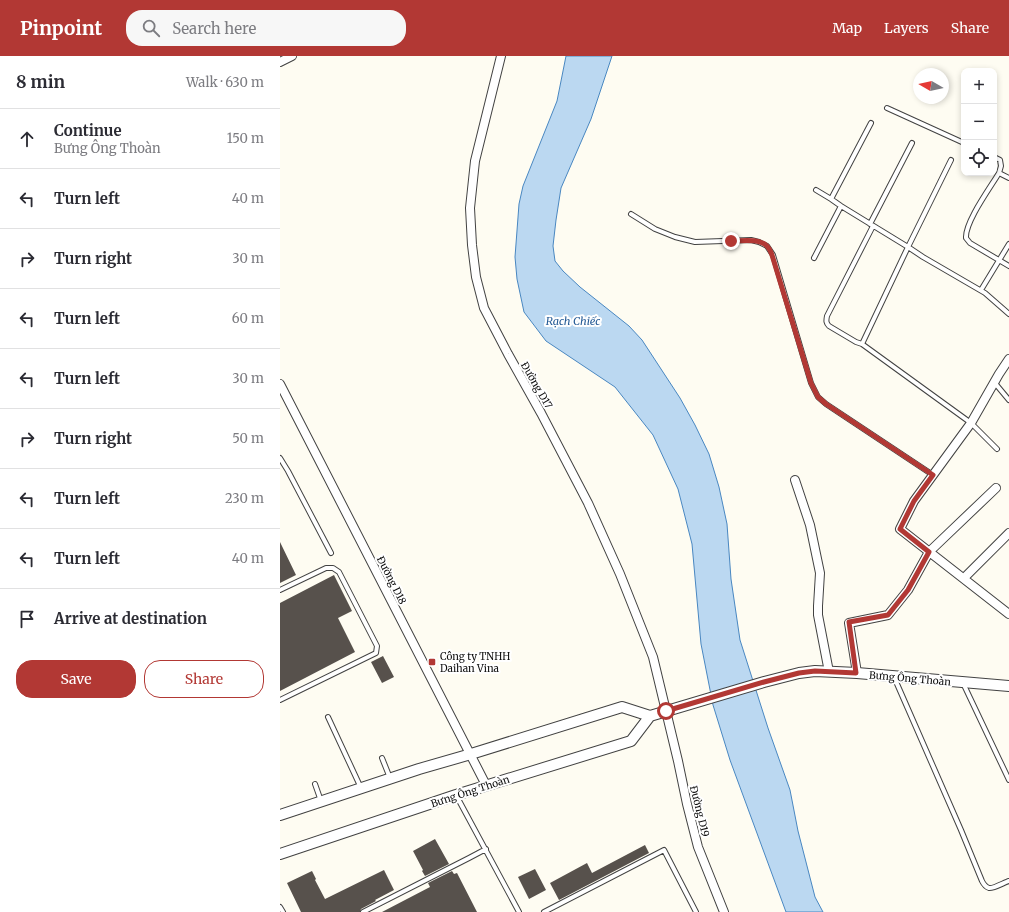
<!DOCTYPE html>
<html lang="en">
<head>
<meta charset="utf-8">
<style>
  body { margin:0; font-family:Merriweather,serif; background:#f7f7f7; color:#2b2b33 }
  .controls { position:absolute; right:12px; top:12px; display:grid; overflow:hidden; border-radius:8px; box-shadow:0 2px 6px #0003 }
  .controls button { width:36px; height:36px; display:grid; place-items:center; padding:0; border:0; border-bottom:1px solid #e1e1e2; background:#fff; color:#2b2b33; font:20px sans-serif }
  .compass { position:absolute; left:633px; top:12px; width:36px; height:36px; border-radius:50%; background:#fff; box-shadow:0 2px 6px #0003; rotate:279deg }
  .stop { position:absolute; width:12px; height:12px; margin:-9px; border:3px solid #b23834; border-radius:50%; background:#fff }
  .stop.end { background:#b23834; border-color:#fff; box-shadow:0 1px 4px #0008 }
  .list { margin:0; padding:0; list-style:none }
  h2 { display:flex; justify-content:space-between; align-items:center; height:52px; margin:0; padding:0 16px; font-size:17px }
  h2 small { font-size:13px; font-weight:400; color:#7c7c81 }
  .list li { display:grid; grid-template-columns:26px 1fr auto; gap:12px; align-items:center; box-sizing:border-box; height:60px; padding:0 16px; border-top:1px solid #e1e1e2 }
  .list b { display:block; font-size:15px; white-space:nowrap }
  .list p { margin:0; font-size:13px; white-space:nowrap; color:#7c7c81 }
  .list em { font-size:13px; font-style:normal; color:#7c7c81 }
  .actions { display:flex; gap:8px; padding:12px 16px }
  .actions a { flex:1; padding:9px 0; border:1px solid #b23834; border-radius:16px; text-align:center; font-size:14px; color:#b23834 }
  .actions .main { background:#b23834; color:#fff }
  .icon { flex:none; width:22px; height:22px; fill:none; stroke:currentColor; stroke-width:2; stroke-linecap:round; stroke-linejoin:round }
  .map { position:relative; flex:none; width:729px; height:856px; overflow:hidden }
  header { display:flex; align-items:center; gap:24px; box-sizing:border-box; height:56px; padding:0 20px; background:#b23834; color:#fff }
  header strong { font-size:19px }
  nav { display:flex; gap:22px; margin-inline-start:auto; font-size:14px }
  .search { width:280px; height:36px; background:#f7f7f7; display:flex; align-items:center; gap:10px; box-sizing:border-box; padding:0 14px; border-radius:16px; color:#7c7c81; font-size:15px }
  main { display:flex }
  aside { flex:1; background:#fff }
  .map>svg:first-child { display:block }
  .water { fill:#bbd8f1; stroke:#4987c1 }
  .building { fill:#57514c }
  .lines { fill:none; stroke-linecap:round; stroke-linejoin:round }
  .service-casing { stroke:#424242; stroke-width:6 }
  .minor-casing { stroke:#424242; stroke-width:10 }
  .tertiary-casing { stroke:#424242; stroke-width:12 }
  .service { stroke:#fff; stroke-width:4 }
  .minor { stroke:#fff; stroke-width:8 }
  .tertiary { stroke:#fff; stroke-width:10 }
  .route { stroke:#b23834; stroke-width:5 }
  .poi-dot { fill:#b23834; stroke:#fff; stroke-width:1.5 }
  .labels { text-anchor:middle; stroke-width:4; stroke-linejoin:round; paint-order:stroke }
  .street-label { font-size:10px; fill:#0f0f0f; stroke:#fff }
  .poi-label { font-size:10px; fill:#0f0f0f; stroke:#fff; text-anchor:start }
  .water-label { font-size:11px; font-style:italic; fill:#245a95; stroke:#fff }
</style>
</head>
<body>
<header>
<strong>Pinpoint</strong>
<div class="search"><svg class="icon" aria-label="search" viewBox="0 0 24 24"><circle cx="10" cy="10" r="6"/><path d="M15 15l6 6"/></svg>Search here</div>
<nav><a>Map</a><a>Layers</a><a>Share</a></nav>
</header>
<main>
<aside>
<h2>8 min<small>Walk · 630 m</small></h2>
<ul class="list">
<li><svg class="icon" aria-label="ahead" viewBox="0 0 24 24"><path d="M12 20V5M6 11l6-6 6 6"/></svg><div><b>Continue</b><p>Bưng Ông Thoàn</p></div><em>150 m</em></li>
<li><svg class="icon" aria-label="left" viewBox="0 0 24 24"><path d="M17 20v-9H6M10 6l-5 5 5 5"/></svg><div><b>Turn left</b></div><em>40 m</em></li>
<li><svg class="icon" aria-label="right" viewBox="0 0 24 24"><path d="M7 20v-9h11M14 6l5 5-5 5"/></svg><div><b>Turn right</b></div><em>30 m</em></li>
<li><svg class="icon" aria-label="left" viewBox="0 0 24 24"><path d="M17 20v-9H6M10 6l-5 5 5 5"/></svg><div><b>Turn left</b></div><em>60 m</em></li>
<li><svg class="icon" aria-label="left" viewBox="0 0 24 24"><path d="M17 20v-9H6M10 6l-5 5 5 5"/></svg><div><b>Turn left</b></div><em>30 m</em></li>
<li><svg class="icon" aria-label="right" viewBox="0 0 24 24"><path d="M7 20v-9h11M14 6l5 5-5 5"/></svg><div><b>Turn right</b></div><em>50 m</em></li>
<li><svg class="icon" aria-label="left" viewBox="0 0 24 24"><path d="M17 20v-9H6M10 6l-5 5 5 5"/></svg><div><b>Turn left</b></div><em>230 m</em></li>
<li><svg class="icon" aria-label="left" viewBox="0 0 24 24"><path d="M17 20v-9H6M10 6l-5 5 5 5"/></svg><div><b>Turn left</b></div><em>40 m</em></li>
<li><svg class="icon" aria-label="arrive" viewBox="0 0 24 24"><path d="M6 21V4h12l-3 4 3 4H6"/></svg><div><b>Arrive at destination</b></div></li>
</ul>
<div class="actions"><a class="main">Save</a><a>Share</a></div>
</aside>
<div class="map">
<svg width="729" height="856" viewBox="0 0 729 856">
  <rect width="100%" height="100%" fill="#fefcf2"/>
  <path class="water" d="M286,0h46l-21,63 -30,69 -5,32 -3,26 2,15 8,10 17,16 49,39 13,14 38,58 15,27 14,29 10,33 8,37 4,55 9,61 28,88 22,62 8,41 17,66 8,15h-37l-56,-152 -17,-55 -12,-61 -9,-100 -14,-55 -25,-54 -38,-48 -69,-46 -22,-29 -7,-33 -2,-22 4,-53 4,-18 34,-85z"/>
  <path class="building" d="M0,486l16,33 -16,8z
    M54,519l18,36 -14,7 17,34 -75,39v-88z
    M103,600l11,21 -12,6 -11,-21z
    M155,783l14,25 -24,12 -3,-5 1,-1 -10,-19z
    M365,789l4,8 -90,47 -9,-17 37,-20 5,10z
    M255,813l11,21 -17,9 -11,-22z
    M104,814l10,20 -19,10 1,1 -15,8 -1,3h-59l-14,-29 25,-12 4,8 -1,1 10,19z
    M172,815l2,3 3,-1 20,39h-95l48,-25 -2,-4z"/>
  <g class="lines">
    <defs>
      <path id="service" d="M607,52l77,35
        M714,101l6,3 1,6 -2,7c-9,15 -34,49 -33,65l4,5 39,23
        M671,104l-43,87 15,10 62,36 24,21
        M719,117l10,5
        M536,134l15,9 10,7 67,41 -46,97 109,79 26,26
        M551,143l40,-76
        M351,158l24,15 20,8 20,5 56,-2 8,2 8,4 6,9 38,128 7,14 8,7 107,71
        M590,168l42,-81
        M534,202l27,-52
        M701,234l28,-46
        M582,288l-6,-2 -27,-16c-3,-3 -3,-5 -2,-10l46,-90
        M714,326l15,18
        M0,402l8,13 43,82
        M0,534l46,-22h7l6,4 38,74 -1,7 -96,47
        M614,621l67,153 21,51c1,2 4,6 7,7 4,1 16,-6 20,-7
        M683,627l46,97
        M48,661l33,71
        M102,702l8,20
        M35,728l6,17
        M176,739l63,117
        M0,851l3,5
        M83,856l106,-54 17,-9
        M264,856l120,-62 32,62"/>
      <path id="minor" d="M221,0l-26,105 -5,47 2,37 4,32 8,31 24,46 33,59 47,90 32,71 33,83 25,104 9,43 11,43 26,65
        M0,6l12,-6
        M729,303l-10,15 -28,49 -57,78 -14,28 109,85
        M0,328l206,401
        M515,424l15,45 10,48 -2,33v9l11,57
        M684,522l45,-45
        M577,617l-8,-50 39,-8 20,-25 21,-38 67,-64"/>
      <path id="tertiary" d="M0,759l139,-46 52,-15 151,-47 28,9
        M0,798l176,-59 175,-54 19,-25 114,-34 35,-9 16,-2 42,2 152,13"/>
    </defs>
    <use href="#service" class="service-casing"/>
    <use href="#minor" class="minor-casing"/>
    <use href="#tertiary" class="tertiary-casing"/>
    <use href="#service" class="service"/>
    <use href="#minor" class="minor"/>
    <use href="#tertiary" class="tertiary"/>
  </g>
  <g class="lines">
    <path class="route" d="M386,655l98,-29 35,-9 16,-2 41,2 -7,-51 39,-7 20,-25 21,-38 -29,-23 14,-28 19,-26 -107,-71 -8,-7 -7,-14 -39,-128c-1,-3 -3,-7 -5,-9 -8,-8 -25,-5 -36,-5"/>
  </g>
  <rect class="poi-dot" x="148" y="602" width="8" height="8" rx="2"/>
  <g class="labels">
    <g class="street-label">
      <text transform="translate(257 329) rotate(60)" y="4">Đường D17</text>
      <text transform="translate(112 524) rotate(63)" y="4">Đường D18</text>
      <text transform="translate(630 622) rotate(5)" y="4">Bưng Ông Thoàn</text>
      <text transform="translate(190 735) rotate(-18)" y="4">Bưng Ông Thoàn</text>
      <text transform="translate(420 755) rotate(76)" y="4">Đường D19</text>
    </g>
    <g class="poi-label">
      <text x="160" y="604">Công ty TNHH<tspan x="160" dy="12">Daihan Vina</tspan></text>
    </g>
    <g class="water-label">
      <text x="293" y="269">Rạch Chiếc</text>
    </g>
  </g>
</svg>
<div class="controls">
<button>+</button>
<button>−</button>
<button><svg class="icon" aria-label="locate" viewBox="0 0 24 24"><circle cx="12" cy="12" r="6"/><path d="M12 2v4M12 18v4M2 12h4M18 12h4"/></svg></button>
</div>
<svg class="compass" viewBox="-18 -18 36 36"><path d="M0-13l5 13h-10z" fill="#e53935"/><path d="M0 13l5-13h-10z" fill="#7c7c81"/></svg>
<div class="stop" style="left:386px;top:655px"></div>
<div class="stop end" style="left:451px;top:185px"></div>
</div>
</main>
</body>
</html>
